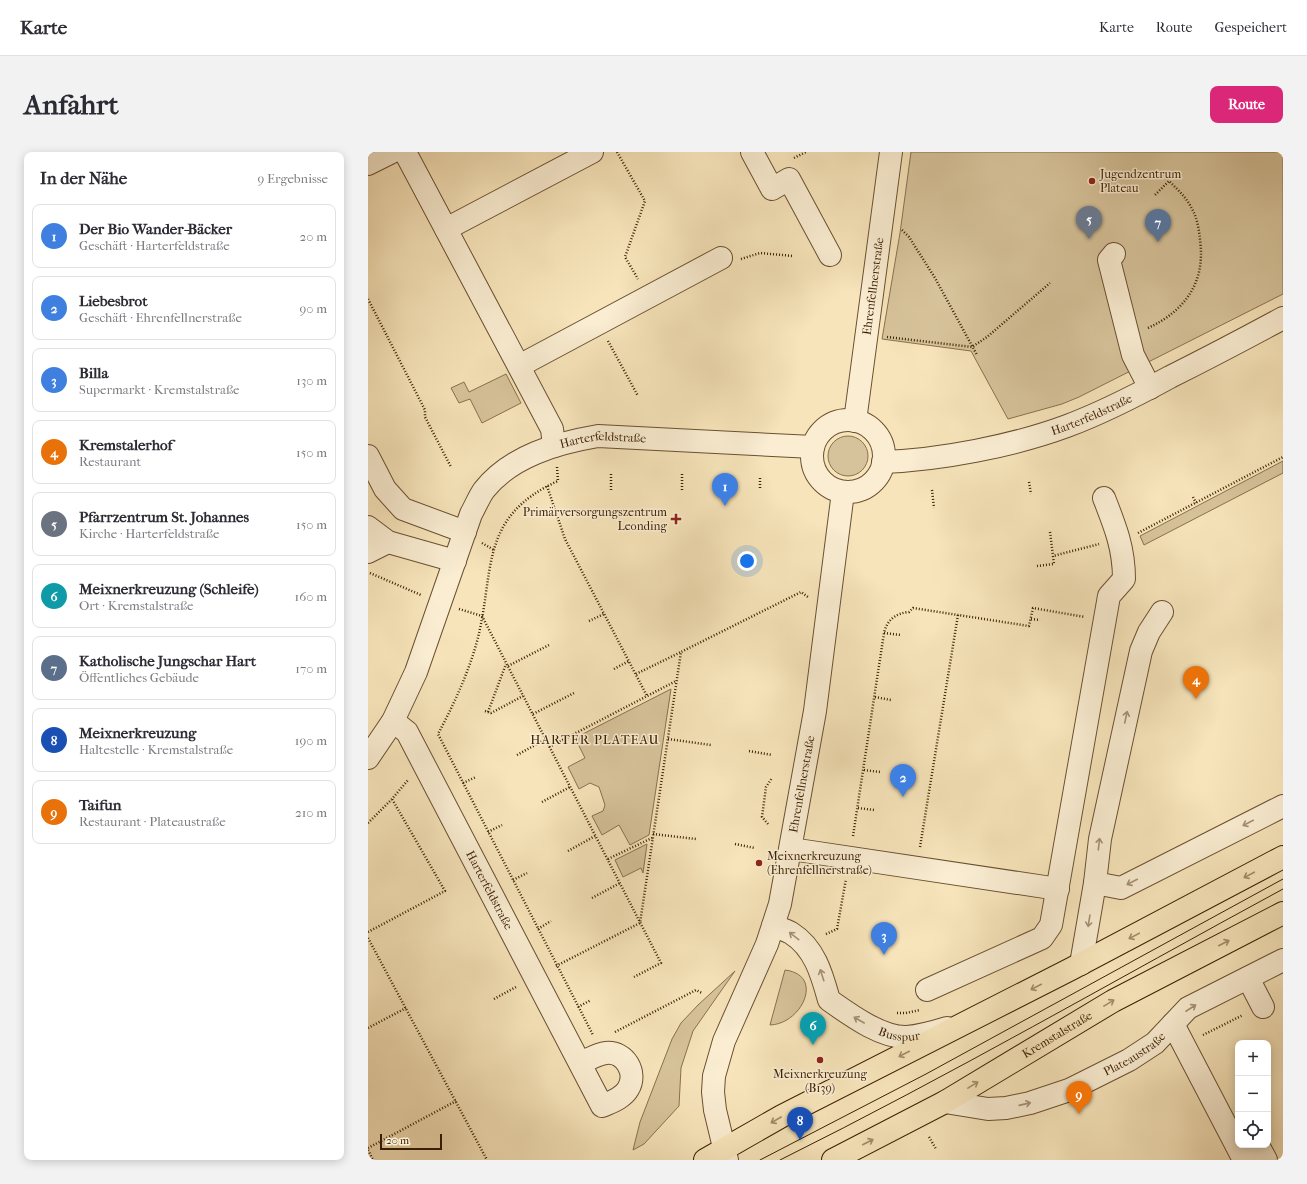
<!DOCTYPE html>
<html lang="de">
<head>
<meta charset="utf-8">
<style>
  body { margin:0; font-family:"IM FELL French Canon",serif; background:#f2f2f3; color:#2b2b33 }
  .controls { position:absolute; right:12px; bottom:12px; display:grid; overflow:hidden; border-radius:8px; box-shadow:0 2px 10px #0003 }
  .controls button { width:36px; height:36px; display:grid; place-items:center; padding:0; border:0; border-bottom:1px solid #e1e1e2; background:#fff; color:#2b2b33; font:20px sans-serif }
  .scale { position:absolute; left:12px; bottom:10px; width:62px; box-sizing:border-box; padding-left:4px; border:2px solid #3b1f03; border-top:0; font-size:11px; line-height:14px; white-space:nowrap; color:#3b1f03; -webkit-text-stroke:3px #faedd2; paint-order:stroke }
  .you { position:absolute; left:379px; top:409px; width:14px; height:14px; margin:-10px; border:3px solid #fff; border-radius:50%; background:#1a73e8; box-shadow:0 0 0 6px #1a73e833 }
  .badge { display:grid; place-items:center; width:26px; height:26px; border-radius:50%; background:#db2777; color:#fff; font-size:13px; font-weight:700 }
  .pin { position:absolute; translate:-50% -33px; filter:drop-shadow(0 1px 2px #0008) }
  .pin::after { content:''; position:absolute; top:21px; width:14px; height:12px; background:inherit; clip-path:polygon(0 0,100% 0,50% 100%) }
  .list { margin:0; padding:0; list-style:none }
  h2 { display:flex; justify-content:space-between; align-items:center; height:52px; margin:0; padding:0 16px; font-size:17px }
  h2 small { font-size:13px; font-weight:400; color:#7c7c81 }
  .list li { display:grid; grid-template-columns:26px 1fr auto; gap:12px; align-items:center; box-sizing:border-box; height:64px; margin:0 8px 8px; padding:0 8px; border:1px solid #e1e1e2; border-radius:8px }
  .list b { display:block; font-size:15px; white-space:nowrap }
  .list p { margin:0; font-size:13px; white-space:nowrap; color:#7c7c81 }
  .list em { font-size:13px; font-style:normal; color:#7c7c81 }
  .icon { flex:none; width:22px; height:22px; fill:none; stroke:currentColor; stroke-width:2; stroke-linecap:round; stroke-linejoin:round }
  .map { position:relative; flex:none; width:915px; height:1008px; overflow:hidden; border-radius:8px }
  header { display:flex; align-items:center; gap:24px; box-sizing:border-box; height:56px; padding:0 20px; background:#fff; border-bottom:1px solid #e1e1e2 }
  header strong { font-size:19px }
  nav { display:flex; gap:22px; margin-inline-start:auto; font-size:14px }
  .intro { display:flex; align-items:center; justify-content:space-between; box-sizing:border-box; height:96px; padding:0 24px }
  h1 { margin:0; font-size:28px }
  .button { padding:10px 18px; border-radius:8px; background:#db2777; color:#fff; font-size:14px; font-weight:700 }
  main { display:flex; gap:24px; padding:0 24px }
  aside { flex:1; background:#fff; border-radius:8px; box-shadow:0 2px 10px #0003 }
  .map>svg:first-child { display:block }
  .green { fill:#d7c39b; stroke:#89714f }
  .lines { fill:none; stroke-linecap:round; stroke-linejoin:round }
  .minor-casing { stroke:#6a5031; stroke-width:24 }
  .major-casing { stroke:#3b1f03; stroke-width:24 }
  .path { stroke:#3b1f03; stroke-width:2.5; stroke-dasharray:1 2; stroke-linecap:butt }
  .minor { stroke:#faedd2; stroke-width:22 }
  .major { stroke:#f7e4ba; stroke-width:22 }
  .tram { stroke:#3b1f03; stroke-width:1 }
  .oneway { stroke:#a49075 }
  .oneway2 { stroke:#a28b68 }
  .poi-dot { fill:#8f2418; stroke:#faedd2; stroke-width:1.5 }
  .labels { text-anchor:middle; stroke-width:3; stroke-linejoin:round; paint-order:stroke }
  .poi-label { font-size:12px; fill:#3b1f03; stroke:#faedd2; text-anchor:start }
  .street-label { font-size:12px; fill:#3b1f03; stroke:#faedd2 }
  .neighbourhood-label { font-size:13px; letter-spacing:1px; fill:#3b1f03; stroke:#faedd2 }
</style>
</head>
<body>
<header>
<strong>Karte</strong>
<nav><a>Karte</a><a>Route</a><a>Gespeichert</a></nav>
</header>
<div class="intro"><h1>Anfahrt</h1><a class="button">Route</a></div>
<main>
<aside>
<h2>In der Nähe<small>9 Ergebnisse</small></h2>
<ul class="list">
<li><span class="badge" style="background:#3f7fe0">1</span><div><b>Der Bio Wander-Bäcker</b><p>Geschäft · Harterfeldstraße</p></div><em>20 m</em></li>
<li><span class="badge" style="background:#3f7fe0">2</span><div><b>Liebesbrot</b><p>Geschäft · Ehrenfellnerstraße</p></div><em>90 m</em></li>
<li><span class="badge" style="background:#3f7fe0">3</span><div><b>Billa</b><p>Supermarkt · Kremstalstraße</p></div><em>130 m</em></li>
<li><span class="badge" style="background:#e8710a">4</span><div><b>Kremstalerhof</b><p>Restaurant</p></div><em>150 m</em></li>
<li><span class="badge" style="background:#6b7280">5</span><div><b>Pfarrzentrum St. Johannes</b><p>Kirche · Harterfeldstraße</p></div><em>150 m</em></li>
<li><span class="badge" style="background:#0f9aa8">6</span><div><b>Meixnerkreuzung (Schleife)</b><p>Ort · Kremstalstraße</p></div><em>160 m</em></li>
<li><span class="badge" style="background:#5c6f8a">7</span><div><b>Katholische Jungschar Hart</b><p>Öffentliches Gebäude</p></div><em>170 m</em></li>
<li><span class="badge" style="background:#1a4fb4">8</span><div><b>Meixnerkreuzung</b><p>Haltestelle · Kremstalstraße</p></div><em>190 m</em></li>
<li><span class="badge" style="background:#e8710a">9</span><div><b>Taifun</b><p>Restaurant · Plateaustraße</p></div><em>210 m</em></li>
</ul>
</aside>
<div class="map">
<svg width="915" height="1008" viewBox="0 0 915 1008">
  <rect width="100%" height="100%" fill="#f7e4ba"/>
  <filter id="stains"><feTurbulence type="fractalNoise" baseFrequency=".005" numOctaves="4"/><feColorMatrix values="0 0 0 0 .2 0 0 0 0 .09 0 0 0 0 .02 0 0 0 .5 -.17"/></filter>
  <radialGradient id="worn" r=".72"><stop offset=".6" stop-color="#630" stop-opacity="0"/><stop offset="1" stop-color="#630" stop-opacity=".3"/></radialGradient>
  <path class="green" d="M543,0h372v142l-204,103 -17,7 -54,15 -37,-68 -89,-12 18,-106z
    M138,222l15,29 -39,20 -12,-24 -11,4 -8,-15 13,-6 5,10z
    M460 304a20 20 0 1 1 40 0a20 20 0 1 1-40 0Z
    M915,309v12l-139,72 -4,-9z
    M303,537l-22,146 -19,10 -11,-20 -17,10 -10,-19 11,-5 2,-6 -6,-18 -9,-4 -11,6 -11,-22 17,-9 -10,-20z
    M279,692l-4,29 -2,-5 -18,9 -8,-17z
    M417,818c40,5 17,54 -15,55z
    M367,819l-42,60 -12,37 -2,38 -35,38 -11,6 7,-28 32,-83 9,-16 17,-18z"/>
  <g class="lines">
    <defs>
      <g id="minor">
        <path d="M37,0l147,277 2,17"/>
        <path d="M384,0l20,37 17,-10 41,76"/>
        <path d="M0,12l24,-12"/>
        <path d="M78,77l146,-77"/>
        <path d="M746,102l-5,6 24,95 17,33"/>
        <path d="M151,214l202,-108"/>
        <circle cx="480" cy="304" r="36"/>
        <path id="s1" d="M487,269l36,-269"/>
        <path d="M0,304l17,33 18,20 62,23"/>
        <path id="s2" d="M515,310c57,-2 130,-16 184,-36 35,-13 70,-31 103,-49 38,-19 76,-39 113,-59"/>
        <path d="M0,375l20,15 67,19"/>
        <path d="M0,400l20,-10"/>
        <path id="s3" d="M25,569l14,11 195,374c9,-4 21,-8 26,-17 10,-16 -3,-38 -22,-36 -9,1 -18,7 -26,10"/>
        <path id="s4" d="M0,606l25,-37 23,-49 55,-158c4,-7 8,-17 13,-24 27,-34 73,-47 114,-54l215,11"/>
        <path d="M423,697l267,40"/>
        <path d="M727,731l26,5 162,-82"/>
        <path id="s5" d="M405,774c6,2 13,4 18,7 24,15 31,42 38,67 20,14 52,38 78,37 13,-1 27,-5 40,-9"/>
        <path d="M713,812l14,-81 5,-44 41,-188 8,-19 13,-20"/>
        <path d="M880,826l15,29"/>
        <path d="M559,838l115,-52 9,-13 58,-329 15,-17c0,-31 -9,-53 -20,-81"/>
        <path d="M805,872l71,136"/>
        <path id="s6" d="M577,950l43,7 18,-1 24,-5 39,-13 60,-30 26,-17 33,-35 95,-48"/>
        <path d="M890,993l8,15"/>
        <path id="s7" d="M359,1008l-12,-50 -2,-18 1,-16 10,-35 43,-97 13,-40 35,-193 28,-219"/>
      </g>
      <g id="major">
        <path d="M337,1008l77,-44 289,-147 212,-112"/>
        <path id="s8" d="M465,1008l112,-58 168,-101 170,-88"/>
      </g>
    </defs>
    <use href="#minor" class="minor-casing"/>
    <use href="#major" class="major-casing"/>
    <path class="path" d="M249,0l28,49 -20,56 13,22
      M426,6l12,-6
      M534,78l7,7 26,41 42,77
      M373,107l19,-6 33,3
      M0,147l57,111v7l26,50
      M780,176c37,-17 58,-46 52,-88 -1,-11 -3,-23 -9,-33 -5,-10 -14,-18 -22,-26l-14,14
      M519,185l85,10 15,-10 63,-54
      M240,189l30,55
      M189,315l1,14c-82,37 -62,93 -82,164 -9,31 -23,61 -38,89l155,301
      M661,330l2,12
      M179,334l18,53 82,157
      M392,336v-11
      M243,338v-17
      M314,338v-16
      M564,338l2,18
      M825,345l3,6
      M682,380l3,24
      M770,381l145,-76
      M114,391l12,7
      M669,414l17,-2 -1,-8 46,-12
      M2,421l51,22
      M91,457l23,7 179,347 -27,14
      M663,467l9,1
      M221,469l15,-7
      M516,481l17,2
      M140,514l41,-21
      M246,517l15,-8
      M268,522l45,-22
      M507,545l16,3
      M117,559l6,2 32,-17
      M120,560l18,-48
      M165,562l41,-21
      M300,587l43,6
      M181,595l127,-66
      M381,599l23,4
      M149,603l29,-16
      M496,618l16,2
      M95,631l13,-6
      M174,650l28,-15
      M490,656l16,2
      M0,671l24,-24 16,-19
      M400,672l-6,-7 4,-30 6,-9
      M120,680l14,-7
      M285,682l43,5
      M485,684l31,-203c3,-13 12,-20 25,-21l4,-4 116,18 4,-18 52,9
      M367,692l20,4
      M552,695l38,-232
      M200,699l27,-15
      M240,707l44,-21
      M145,728l14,-7
      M224,746l28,-15
      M170,777l13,-8
      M0,780l77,-41 -53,-92
      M458,782l11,-5 9,-50
      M0,786l119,222
      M188,814l84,-43 41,-271 120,-60 7,5
      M126,847l22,-12
      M210,855l13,-7
      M529,861h9l14,-3
      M0,876l38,-20
      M247,880l81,-42 6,3
      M835,883l40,-20
      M561,985l7,12
      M0,996l88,-47
      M0,998l5,10"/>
    <use href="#minor" class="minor"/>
    <use href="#major" class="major"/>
    <path class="tram" d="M392,1008l166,-86 357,-195
      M412,1008c171,-85 335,-180 503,-271"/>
  </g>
  <defs><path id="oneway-shaft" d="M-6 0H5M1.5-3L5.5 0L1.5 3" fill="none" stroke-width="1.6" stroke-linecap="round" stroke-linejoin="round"/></defs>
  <g class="oneway">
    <use href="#oneway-shaft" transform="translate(758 565) rotate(-78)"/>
    <use href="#oneway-shaft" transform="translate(880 671) rotate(153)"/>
    <use href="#oneway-shaft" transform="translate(731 692) rotate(-83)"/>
    <use href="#oneway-shaft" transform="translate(764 730) rotate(153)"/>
    <use href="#oneway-shaft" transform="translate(721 769) rotate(99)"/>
    <use href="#oneway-shaft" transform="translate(426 784) rotate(-142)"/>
    <use href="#oneway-shaft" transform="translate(454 823) rotate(-108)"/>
    <use href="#oneway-shaft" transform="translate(823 856) rotate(-33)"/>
    <use href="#oneway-shaft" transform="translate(491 868) rotate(-150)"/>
    <use href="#oneway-shaft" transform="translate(657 952) rotate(-13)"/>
  </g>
  <g class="oneway2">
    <use href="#oneway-shaft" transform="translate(881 723) rotate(152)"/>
    <use href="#oneway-shaft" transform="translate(766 784) rotate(152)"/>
    <use href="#oneway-shaft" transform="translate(856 791) rotate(-27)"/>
    <use href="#oneway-shaft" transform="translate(668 835) rotate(153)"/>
    <use href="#oneway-shaft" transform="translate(741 851) rotate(-31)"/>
    <use href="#oneway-shaft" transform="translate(536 902) rotate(153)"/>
    <use href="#oneway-shaft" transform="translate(605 933) rotate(-31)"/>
    <use href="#oneway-shaft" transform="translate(408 968) rotate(150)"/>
    <use href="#oneway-shaft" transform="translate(500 990) rotate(-27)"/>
  </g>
  <g class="poi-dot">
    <circle cx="724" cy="29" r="4"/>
    <path d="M306 361h4v4h4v4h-4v4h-4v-4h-4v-4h4z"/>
    <circle cx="391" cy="711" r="4"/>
    <circle cx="452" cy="908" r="4"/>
  </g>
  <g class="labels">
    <g class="poi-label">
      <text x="732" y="26">Jugendzentrum<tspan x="732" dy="14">Plateau</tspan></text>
      <text x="299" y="364" text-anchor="end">Primärversorgungszentrum<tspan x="299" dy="14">Leonding</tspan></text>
      <text x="399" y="708">Meixnerkreuzung<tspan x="399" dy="14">(Ehrenfellnerstraße)</tspan></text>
      <text x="452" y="926" text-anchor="middle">Meixnerkreuzung<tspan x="452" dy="14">(B139)</tspan></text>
    </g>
    <g class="street-label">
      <text dy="4" stroke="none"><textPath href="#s1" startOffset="136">Ehrenfellnerstraße</textPath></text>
      <text dy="4" stroke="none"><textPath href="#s2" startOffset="215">Harterfeldstraße</textPath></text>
      <text dy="4" stroke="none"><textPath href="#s4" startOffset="427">Harterfeldstraße</textPath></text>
      <text dy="4" stroke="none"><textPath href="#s7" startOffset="392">Ehrenfellnerstraße</textPath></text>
      <text dy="4" stroke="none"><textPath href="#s3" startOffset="196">Harterfeldstraße</textPath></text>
      <text dy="4" stroke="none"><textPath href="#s5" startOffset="178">Busspur</textPath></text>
      <text dy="4" stroke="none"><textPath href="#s8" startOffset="257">Kremstalstraße</textPath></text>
      <text dy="4" stroke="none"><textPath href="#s6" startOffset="202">Plateaustraße</textPath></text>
    </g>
    <g class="neighbourhood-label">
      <text x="227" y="592">HARTER PLATEAU</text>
    </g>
  </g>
  <rect width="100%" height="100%" filter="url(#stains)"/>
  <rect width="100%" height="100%" fill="url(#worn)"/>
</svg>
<div class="controls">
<button>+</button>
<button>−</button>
<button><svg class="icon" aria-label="locate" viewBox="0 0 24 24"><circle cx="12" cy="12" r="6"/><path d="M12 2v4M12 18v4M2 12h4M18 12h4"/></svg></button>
</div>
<div class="scale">20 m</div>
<div class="you"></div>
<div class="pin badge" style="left:357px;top:354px;background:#3f7fe0">1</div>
<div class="pin badge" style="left:535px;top:645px;background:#3f7fe0">2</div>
<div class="pin badge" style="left:516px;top:803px;background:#3f7fe0">3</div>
<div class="pin badge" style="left:828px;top:547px;background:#e8710a">4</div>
<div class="pin badge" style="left:721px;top:87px;background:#6b7280">5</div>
<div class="pin badge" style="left:445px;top:893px;background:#0f9aa8">6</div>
<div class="pin badge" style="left:790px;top:90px;background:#5c6f8a">7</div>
<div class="pin badge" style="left:432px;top:988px;background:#1a4fb4">8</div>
<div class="pin badge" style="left:711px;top:962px;background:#e8710a">9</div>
</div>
</main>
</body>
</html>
